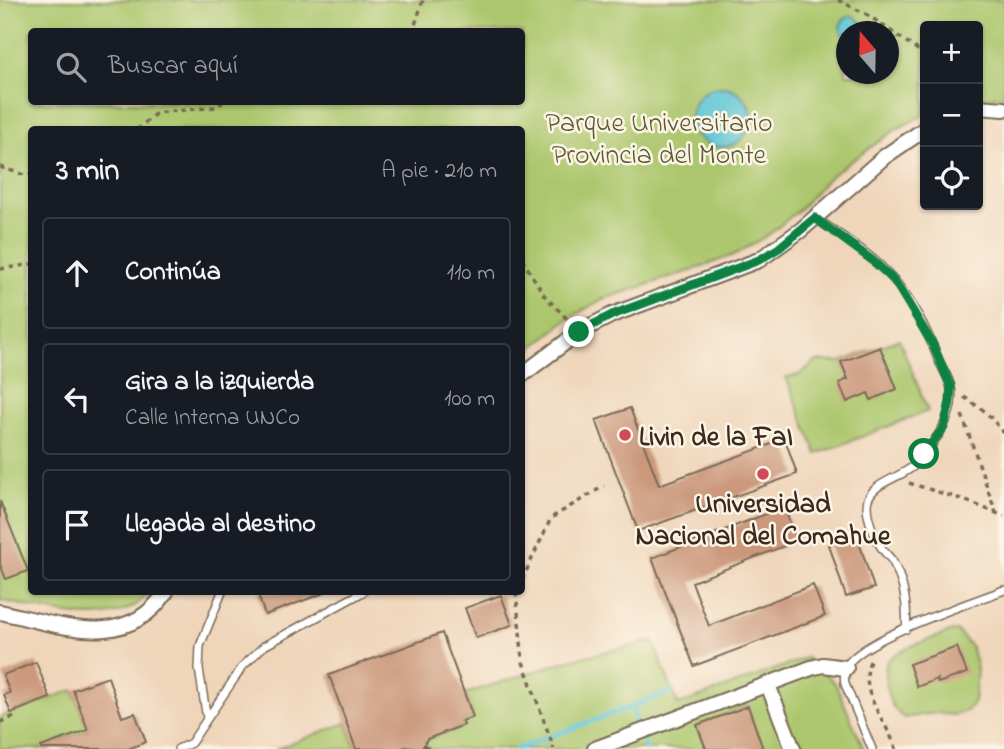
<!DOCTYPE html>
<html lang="es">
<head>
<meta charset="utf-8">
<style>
  body { margin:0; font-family:"Indie Flower",sans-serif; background:#20242c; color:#f1f3f6 }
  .controls { position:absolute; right:21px; top:21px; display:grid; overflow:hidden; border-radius:7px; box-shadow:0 2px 5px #0004 }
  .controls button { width:63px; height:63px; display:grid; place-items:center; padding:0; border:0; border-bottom:2px solid #363941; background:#171b24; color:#f1f3f6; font:35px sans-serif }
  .compass { position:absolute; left:836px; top:21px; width:63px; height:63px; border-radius:50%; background:#171b24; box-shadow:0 2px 5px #0004; rotate:340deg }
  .stop { position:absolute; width:21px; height:21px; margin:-16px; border:5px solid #0b8043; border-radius:50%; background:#fff }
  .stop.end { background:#0b8043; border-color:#fff; box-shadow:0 2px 7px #0008 }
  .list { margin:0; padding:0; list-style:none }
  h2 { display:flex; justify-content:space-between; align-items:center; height:91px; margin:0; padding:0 28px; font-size:30px }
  h2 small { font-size:23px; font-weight:400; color:#9ea1a6 }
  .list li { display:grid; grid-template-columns:46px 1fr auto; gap:21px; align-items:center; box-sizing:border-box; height:112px; margin:0 14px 14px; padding:0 14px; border:2px solid #363941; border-radius:7px }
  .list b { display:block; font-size:26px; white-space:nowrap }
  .list p { margin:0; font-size:23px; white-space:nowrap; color:#9ea1a6 }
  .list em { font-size:23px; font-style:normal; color:#9ea1a6 }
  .icon { flex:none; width:38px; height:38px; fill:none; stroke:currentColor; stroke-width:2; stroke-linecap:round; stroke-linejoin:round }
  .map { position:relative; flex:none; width:1004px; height:749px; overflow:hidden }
  .search { position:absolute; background:#171b24; box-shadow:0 2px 5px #0004; left:28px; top:28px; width:497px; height:77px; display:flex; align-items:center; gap:18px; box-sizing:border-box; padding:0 24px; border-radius:7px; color:#9ea1a6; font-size:26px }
  .panel { position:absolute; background:#171b24; box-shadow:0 2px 5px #0004; left:28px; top:126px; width:497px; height:469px; border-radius:7px }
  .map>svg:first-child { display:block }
  .built { fill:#efd6bb; fill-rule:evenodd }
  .green { fill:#abc66c; stroke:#737845; stroke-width:2; fill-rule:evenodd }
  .water { fill:#5bc6d5; stroke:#4b787a; stroke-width:2 }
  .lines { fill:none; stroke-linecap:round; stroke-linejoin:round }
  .stream { stroke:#5bc6d5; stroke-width:5 }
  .building { fill:#cb987c }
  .lane-casing { stroke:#7a6a56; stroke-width:10 }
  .street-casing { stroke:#7a6a56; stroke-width:18 }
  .path { stroke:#7a6a56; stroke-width:3.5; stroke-dasharray:5 5; stroke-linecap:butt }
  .lane { stroke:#fff; stroke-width:7 }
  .street { stroke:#fff; stroke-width:14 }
  .route { stroke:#0b8043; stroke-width:9 }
  .poi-dot { fill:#d1495b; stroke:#fcf5e5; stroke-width:2.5 }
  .labels { text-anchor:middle; stroke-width:5; stroke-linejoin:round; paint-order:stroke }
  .park-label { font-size:28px; fill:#5d5935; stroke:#fcf5e5 }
  .poi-label { font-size:28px; font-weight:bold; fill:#3b2a1e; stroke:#fcf5e5; text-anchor:start }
</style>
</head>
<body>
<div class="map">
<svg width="1004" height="749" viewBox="0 0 1004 749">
  <rect width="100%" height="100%" fill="#fcf5e5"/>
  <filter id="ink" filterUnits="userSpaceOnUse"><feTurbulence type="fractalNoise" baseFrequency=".0143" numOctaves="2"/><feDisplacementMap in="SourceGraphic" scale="14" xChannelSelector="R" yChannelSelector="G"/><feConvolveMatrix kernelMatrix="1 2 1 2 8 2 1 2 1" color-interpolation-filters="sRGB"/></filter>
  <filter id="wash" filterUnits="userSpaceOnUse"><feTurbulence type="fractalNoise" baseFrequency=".00686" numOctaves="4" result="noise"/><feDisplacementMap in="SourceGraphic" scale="28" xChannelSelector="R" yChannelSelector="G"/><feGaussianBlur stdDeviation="1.57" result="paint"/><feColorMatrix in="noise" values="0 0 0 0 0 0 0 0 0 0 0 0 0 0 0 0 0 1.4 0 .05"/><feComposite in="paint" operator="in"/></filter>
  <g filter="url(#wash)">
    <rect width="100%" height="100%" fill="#eee0bf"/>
    <path class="built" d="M1004,0v749h-1004v-149l65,13 69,-7 16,-14h372v-236l64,-48 17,-9 90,-29 43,-16 35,-21 30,-25 87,-134v-42h-42l-12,-11zM925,26h53v179h-53z"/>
    <path class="green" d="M0,0h1004v96l-26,2v-72h-53v88l-30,16 -66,47 -28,31 -30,25 -35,21 -43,16 -90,29 -35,20 -46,37v-226h-490v462h118c-5,4 -10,11 -16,14 -35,22 -96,2 -134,-6zM32,32h490v70h-490zM846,32h42v42h-42z
      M899,339l29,72 -111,43 -31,-77 13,-2 17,-14 25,1z
      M953,631h4l14,15 3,11 3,12 -3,32 -7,10 -13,4 -19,-2 -31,5c-10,-7 -15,-16 -17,-28 -1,-9 -4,-19 0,-28 7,-13 51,-25 66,-31z
      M653,641l25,64 128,-47 20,16 10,11 28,64h-101l-16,-43 -50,19 9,24h-284l5,-10 37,-13 -2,-5 11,-4 -8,-23 104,-34z
      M73,690l15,40 -26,9 -10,10h-52v-32z
      M346,723l10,26h-80z"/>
    <path class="water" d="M853,16l9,7 1,8 -17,1v6l-5,-6c-3,-9 3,-15 12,-16z
      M691 117a30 30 0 1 1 60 0a30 30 0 1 1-60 0Z"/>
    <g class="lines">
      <path class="stream" d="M631,707l5,15
        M644,742l2,7
        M517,749l156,-58"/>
    </g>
    <g id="blocks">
      <path class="building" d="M880,347l17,42 -26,11 -3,-7 -21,9 -8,-19 9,-4 -7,-17z
        M630,408l29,77 126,-46 12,35 -159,57 -42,-111z
        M0,501l28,70 -22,8 -6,-15z
        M784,507l13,34 -105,41 17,44 104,-41 12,31 -131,50 -42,-108z
        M857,536l17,52 -28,9 -17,-52z
        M257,592h66l1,1 -59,22z
        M501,595l11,30 -36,13 -11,-30z
        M442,633l31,84 -11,4 2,4 -37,14 -5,10 -14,-3 -8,3h-44l-27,-74z
        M957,647l10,26 -29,10 -1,-4 -20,8 -8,-23z
        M36,662l14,36 -39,15 -7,-18 6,-2 -7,-18z
        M108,677l14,40 13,-4 11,29 -18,7h-87v-2l47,-17 -15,-40z
        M748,706l15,43h-57l-9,-24z"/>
    </g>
  </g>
  <g filter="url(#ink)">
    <use href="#blocks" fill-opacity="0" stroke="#7a6a56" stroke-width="2"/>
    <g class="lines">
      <defs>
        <path id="lane" d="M815,218c27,18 59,38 79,62 19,23 34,52 44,79 4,9 12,20 13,29 5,28 -17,55 -34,75 -15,16 -49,19 -50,42 0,14 8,34 16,45 3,4 7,7 10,12 11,21 15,44 13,67
          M207,719l36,-53 21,-20 99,-54
          M178,749l13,-6 16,-24 -8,-50 1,-23 22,-54
          M872,749l-27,-65c-1,-6 -1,-11 1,-17 15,-29 125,-64 158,-77"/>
        <path id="street" d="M978,107l26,2
          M522,375l57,-43 33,-17 147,-55 42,-30 83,-73 41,-28
          M0,612c58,12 126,41 166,-20
          M768,685l25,64
          M595,749l216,-81 12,-3 23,3"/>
      </defs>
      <use href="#lane" class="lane-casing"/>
      <use href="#street" class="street-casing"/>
      <path class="path" d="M838,0l30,15 57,40
        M409,32l6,-7 8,-25
        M137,130l19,-17 60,-6 7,-5
        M0,167l25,8 7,-1
        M522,259l22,36 25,26
        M0,269l32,-5
        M964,397l22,15 18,21
        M962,415l34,98
        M909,483l55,17 40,16
        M522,580l29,-62 53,-32
        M516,592l7,70 31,87
        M870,661c-12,33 16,58 26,88
        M0,722l16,-6 -1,-5
        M424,746l7,3"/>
      <use href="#lane" class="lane"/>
      <use href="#street" class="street"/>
    </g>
  </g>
  <g class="lines" filter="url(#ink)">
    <path class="route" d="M579,332l33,-17 147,-55 20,-12 36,-30 57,42 22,20 38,63 19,44 -1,15 -6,25 -20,27"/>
  </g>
  <g class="poi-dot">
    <circle cx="625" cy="435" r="7"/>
    <circle cx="763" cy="474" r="7"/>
  </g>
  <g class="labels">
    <g class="park-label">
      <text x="659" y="131">Parque Universitario<tspan x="659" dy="32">Provincia del Monte</tspan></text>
    </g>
    <g class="poi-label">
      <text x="639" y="445">Livin de la FaI</text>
      <text x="763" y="512" text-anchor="middle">Universidad<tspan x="763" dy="32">Nacional del Comahue</tspan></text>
    </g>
  </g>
</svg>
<div class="controls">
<button>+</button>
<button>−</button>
<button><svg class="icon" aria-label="locate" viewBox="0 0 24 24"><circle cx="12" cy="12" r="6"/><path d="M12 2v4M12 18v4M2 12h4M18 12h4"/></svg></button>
</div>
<svg class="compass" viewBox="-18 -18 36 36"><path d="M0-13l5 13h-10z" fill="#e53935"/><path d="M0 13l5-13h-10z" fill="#9ea1a6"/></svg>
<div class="stop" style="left:924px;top:454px"></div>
<div class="stop end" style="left:579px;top:332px"></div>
<div class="search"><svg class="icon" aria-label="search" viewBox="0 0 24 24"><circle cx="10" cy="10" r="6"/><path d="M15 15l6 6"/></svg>Buscar aquí</div>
<section class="panel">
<h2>3 min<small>A pie · 210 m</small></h2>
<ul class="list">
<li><svg class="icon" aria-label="ahead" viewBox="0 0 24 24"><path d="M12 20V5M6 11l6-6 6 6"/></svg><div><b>Continúa</b></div><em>110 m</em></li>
<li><svg class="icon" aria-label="left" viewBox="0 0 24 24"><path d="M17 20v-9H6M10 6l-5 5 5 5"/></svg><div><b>Gira a la izquierda</b><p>Calle Interna UNCo</p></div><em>100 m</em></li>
<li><svg class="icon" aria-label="arrive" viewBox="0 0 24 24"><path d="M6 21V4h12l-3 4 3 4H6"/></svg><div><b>Llegada al destino</b></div></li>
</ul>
</section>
</div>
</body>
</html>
